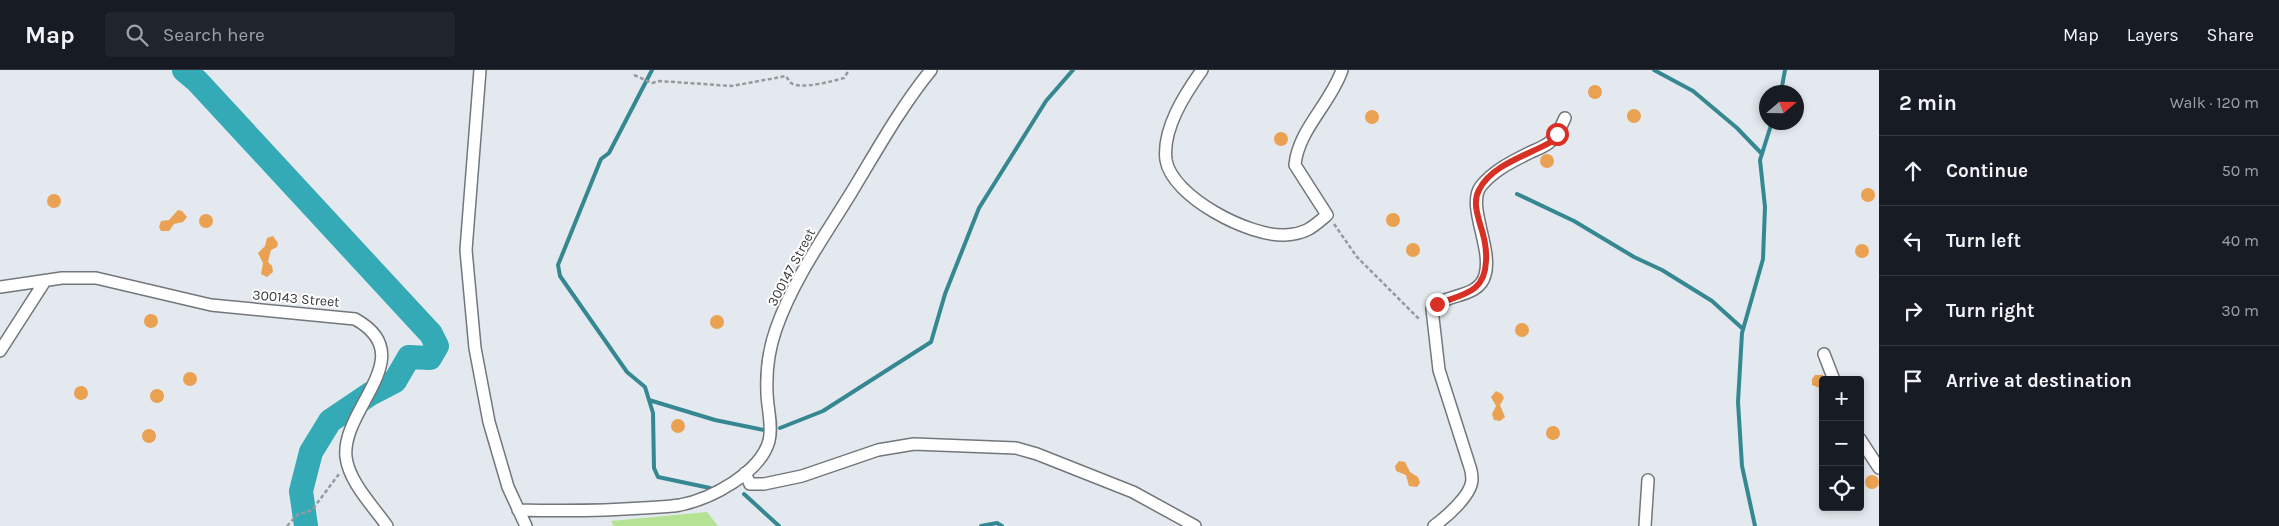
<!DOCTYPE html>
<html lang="en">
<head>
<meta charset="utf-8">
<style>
  body { margin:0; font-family:Karla,sans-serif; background:#20242c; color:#f1f3f6 }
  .controls { position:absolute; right:15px; bottom:15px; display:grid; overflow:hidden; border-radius:5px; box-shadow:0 2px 8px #0003 }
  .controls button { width:45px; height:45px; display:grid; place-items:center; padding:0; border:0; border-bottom:1px solid #363941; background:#171b24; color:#f1f3f6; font:25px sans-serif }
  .compass { position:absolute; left:1759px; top:15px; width:45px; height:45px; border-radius:50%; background:#171b24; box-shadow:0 2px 8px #0003; rotate:70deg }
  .stop { position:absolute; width:15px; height:15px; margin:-11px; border:4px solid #d93025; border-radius:50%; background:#fff }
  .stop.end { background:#d93025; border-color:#fff; box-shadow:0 1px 5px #0008 }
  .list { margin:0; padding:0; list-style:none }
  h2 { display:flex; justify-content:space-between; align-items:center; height:65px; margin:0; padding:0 20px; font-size:21px }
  h2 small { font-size:16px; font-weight:400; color:#9ea1a6 }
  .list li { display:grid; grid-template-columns:32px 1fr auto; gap:15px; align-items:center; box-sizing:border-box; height:70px; padding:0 20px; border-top:1px solid #363941 }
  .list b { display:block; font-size:19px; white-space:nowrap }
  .list em { font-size:16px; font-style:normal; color:#9ea1a6 }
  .icon { flex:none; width:28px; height:28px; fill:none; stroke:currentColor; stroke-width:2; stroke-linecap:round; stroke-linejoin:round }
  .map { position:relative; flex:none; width:1879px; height:456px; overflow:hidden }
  header { display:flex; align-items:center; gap:30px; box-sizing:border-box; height:70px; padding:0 25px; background:#171b24; border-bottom:1px solid #363941 }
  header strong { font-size:24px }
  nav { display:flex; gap:28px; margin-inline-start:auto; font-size:18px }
  .search { width:350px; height:45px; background:#20242c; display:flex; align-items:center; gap:12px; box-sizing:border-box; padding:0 18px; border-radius:5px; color:#9ea1a6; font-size:19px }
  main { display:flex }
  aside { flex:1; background:#171b24 }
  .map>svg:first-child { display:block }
  .green { fill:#b5e393 }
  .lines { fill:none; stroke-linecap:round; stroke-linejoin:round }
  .stream { stroke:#358891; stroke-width:4 }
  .river { stroke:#34aab6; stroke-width:24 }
  .building { fill:#eaa252 }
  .minor-casing { stroke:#72777b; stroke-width:14 }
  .path { stroke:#969a9e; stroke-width:2.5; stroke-dasharray:4 2.5; stroke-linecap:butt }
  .minor { stroke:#fff; stroke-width:11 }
  .route { stroke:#d93025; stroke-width:6 }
  .labels { text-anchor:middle; stroke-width:4; stroke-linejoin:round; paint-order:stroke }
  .street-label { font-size:14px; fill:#37393b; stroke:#fff }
</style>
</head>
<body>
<header>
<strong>Map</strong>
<div class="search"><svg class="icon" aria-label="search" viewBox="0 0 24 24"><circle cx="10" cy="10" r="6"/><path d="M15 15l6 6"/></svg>Search here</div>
<nav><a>Map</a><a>Layers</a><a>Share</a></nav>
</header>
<main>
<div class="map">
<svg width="1879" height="456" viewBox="0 0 1879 456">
  <rect width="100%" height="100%" fill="#e3e9ee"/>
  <path class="green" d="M707,442l11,14h-104l-3,-5z"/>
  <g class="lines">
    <path class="stream" d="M652,0l-43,83 -8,6 -43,106 2,11 67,96 18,15 8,26 1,55 4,9 52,11
      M1654,0l39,21 44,37 25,26
      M1781,22l4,-22
      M1517,124l57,27 60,36 28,13 50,31 31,28
      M649,330l66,20 49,10
      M780,358l43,-17 108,-69 14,-48 34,-86 67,-107 27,-31
      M744,424l35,32
      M981,456l16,-3 5,3
      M1755,456l-13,-60 -4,-64 4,-69 21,-74 2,-52 -5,-47 12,-38"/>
    <path class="river" d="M184,0l13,11 234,253 6,12 -7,12 -21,-1 -14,24 -25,13 -40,27 -19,31 -10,39 5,35"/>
  </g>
  <path class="building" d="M1588 22a7 7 0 1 1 14 0a7 7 0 1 1-14 0Z
    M1627 46a7 7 0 1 1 14 0a7 7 0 1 1-14 0Z
    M1365 47a7 7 0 1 1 14 0a7 7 0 1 1-14 0Z
    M1274 69a7 7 0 1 1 14 0a7 7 0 1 1-14 0Z
    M1540 91a7 7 0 1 1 14 0a7 7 0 1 1-14 0Z
    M1861 125a7 7 0 1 1 14 0a7 7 0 1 1-14 0Z
    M47 131a7 7 0 1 1 14 0a7 7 0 1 1-14 0Z
    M178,140l4,1 5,6 -4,5 -9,2 -5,7h-8l-2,-4 2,-6 8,-1z
    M1386 150a7 7 0 1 1 14 0a7 7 0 1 1-14 0Z
    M199 151a7 7 0 1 1 14 0a7 7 0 1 1-14 0Z
    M273,166l5,7 -1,4 -6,3 -3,12 4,4 1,6 -6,5 -6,-3 2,-11 -5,-10 7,-7 2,-8z
    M1406 180a7 7 0 1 1 14 0a7 7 0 1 1-14 0Z
    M1855 181a7 7 0 1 1 14 0a7 7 0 1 1-14 0Z
    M144 251a7 7 0 1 1 14 0a7 7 0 1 1-14 0Z
    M710 252a7 7 0 1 1 14 0a7 7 0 1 1-14 0Z
    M1515 260a7 7 0 1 1 14 0a7 7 0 1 1-14 0Z
    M183 309a7 7 0 1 1 14 0a7 7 0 1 1-14 0Z
    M1815,305h8v14l-11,-4v-6z
    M74 323a7 7 0 1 1 14 0a7 7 0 1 1-14 0Z
    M150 326a7 7 0 1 1 14 0a7 7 0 1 1-14 0Z
    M1496,321l6,3 2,4 -4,7 5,12 -5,4 -6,-1 -2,-6 4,-8 -5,-9z
    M671 356a7 7 0 1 1 14 0a7 7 0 1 1-14 0Z
    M1546 363a7 7 0 1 1 14 0a7 7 0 1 1-14 0Z
    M142 366a7 7 0 1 1 14 0a7 7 0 1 1-14 0Z
    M1399,391l6,1 5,10 8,5 2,6 -3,4 -8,-1 -3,-11 -10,-4 -1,-5z
    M1865 412a7 7 0 1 1 14 0a7 7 0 1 1-14 0Z"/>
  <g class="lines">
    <defs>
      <path id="minor" d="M480,0l-14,180 9,98 14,74 19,65 18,39
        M1202,0c-17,24 -40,59 -36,90 6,37 84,77 119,75 21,-1 28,-8 42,-20l-32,-50c3,-35 36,-62 47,-95
        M0,217l62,-9h34l115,27 144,14c67,37 -14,89 -9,138 3,25 27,49 41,69
        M0,281l45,-70
        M1824,284l10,26
        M1860,369l19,29
        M745,403l5,11h14l38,-8 76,-26 36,-6 102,4 21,6 96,38 62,34
        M518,440c42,1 83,1 125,-2 12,-1 25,-1 37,-3 31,-6 80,-32 89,-64 4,-17 -2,-33 -2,-49 -1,-21 2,-43 9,-63 17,-49 48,-92 75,-136 25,-41 49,-85 80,-123
        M1434,456c12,-9 37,-30 38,-46 0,-5 -1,-11 -3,-16l-30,-94 -7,-61c11,-16 47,-10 53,-34 8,-27 -19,-70 -4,-89 13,-16 32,-25 50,-34 7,-3 15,-6 20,-11 7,-6 10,-15 14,-23
        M1645,456l3,-46"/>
    </defs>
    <use href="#minor" class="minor-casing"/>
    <path class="path" d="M634,5l18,8 7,-2 73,5 54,-10c2,3 3,5 5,7 10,7 42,-2 53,-5l5,-8
      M1334,154l23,33 63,63
      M287,456l10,-11 15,-5 27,-36"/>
    <use href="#minor" class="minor"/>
  </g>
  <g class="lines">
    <path class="route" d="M1437,234c26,-10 48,-11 49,-43 1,-13 -2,-25 -6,-37 -3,-11 -7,-23 -1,-34 12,-25 49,-35 72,-48l6,-8"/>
  </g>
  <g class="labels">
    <g class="street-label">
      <text transform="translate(791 197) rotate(-62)" y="5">300147 Street</text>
      <text transform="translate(296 228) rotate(5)" y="5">300143 Street</text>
    </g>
  </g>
</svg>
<div class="controls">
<button>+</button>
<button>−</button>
<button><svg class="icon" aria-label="locate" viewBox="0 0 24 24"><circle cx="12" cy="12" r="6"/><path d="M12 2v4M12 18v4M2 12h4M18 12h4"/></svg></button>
</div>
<svg class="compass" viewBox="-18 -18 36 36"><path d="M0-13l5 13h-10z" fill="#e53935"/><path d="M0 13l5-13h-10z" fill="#9ea1a6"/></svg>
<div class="stop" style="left:1557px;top:64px"></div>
<div class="stop end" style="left:1437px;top:234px"></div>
</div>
<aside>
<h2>2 min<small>Walk · 120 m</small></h2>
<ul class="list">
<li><svg class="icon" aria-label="ahead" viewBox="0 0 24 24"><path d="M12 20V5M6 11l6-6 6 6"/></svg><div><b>Continue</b></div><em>50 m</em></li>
<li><svg class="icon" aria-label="left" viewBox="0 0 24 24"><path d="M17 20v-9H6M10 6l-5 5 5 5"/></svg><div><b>Turn left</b></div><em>40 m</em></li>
<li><svg class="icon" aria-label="right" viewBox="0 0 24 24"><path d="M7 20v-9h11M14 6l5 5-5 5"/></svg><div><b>Turn right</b></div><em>30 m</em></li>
<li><svg class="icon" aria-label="arrive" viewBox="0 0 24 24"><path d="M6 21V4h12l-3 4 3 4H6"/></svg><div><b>Arrive at destination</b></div></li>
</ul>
</aside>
</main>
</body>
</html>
